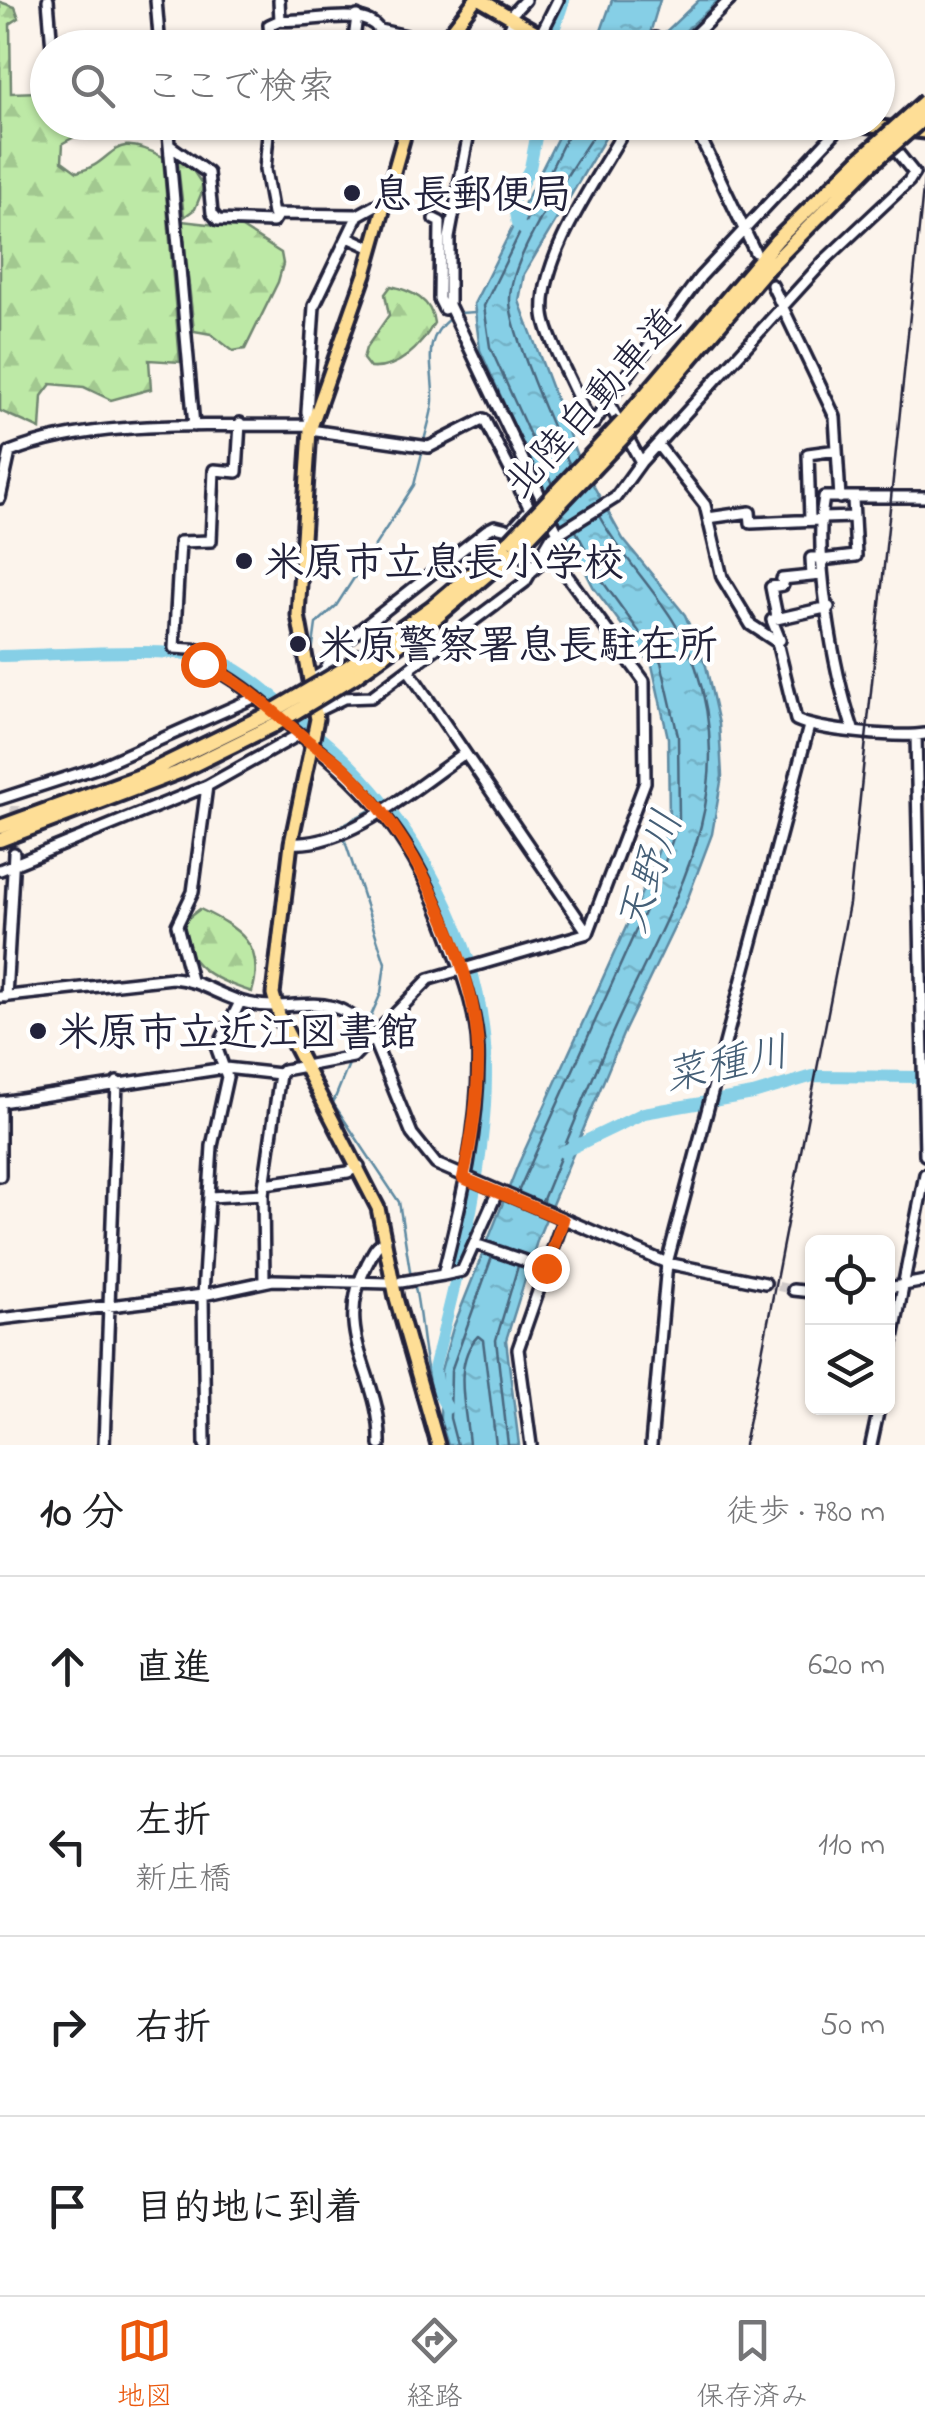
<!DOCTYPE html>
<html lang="ja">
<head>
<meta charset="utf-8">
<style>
  body { margin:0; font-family:"Indie Flower","Klee One",sans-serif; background:#f2f2f2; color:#202124 }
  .controls { position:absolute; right:30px; bottom:30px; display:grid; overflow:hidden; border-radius:15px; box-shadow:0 2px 8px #0004 }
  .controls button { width:90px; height:90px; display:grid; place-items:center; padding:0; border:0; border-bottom:2px solid #e0e0e0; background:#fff; color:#202124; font:50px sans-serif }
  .stop { position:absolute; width:30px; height:30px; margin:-22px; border:8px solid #ea580c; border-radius:50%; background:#fff }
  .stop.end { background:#ea580c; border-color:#fff; box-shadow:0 2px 10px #0008 }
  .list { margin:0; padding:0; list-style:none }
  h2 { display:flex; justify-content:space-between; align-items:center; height:130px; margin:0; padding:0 40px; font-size:42px }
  h2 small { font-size:32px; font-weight:400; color:#757577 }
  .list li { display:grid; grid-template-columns:65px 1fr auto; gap:30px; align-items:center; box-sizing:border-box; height:180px; padding:0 40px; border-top:2px solid #e0e0e0 }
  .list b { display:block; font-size:38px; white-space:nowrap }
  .list p { margin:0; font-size:32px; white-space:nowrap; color:#757577 }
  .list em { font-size:32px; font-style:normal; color:#757577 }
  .icon { flex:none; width:55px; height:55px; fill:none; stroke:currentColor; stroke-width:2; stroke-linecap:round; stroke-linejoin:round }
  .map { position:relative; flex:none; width:925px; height:1445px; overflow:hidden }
  .search { position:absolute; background:#fff; box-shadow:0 2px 8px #0004; left:30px; right:30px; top:30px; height:110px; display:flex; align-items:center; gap:25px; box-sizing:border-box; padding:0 35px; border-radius:55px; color:#757577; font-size:38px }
  .sheet { height:850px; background:#fff }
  nav { display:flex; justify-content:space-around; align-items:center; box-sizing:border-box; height:140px; border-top:2px solid #e0e0e0; background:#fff; font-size:28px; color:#757577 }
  nav a { display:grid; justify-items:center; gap:5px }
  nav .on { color:#ea580c }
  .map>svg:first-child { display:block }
  .forest { fill:url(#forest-firs); stroke:#708670; stroke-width:2.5 }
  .water { fill:url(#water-ripples); stroke:#5e8aa2; stroke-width:2.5 }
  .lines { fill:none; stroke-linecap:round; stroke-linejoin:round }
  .shore { stroke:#4a677f; stroke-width:2.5 }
  .stream { stroke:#5e8aa2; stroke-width:2.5 }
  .river { stroke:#86cfe6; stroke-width:12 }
  .minor-tunnel { stroke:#d0cac9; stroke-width:9; stroke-dasharray:9 4.5; stroke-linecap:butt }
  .minor-casing { stroke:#22223b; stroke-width:16 }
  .major-casing { stroke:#22223b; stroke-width:19 }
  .highway-casing { stroke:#22223b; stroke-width:20 }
  .minor { stroke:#fff; stroke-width:9 }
  .major { stroke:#fede96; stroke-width:11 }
  .highway { stroke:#fede96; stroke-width:12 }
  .rail { stroke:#22223b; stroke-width:2.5 }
  .highway-bridge-casing { stroke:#22223b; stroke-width:20; stroke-linecap:butt }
  .highway-bridge { stroke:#fede96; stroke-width:12 }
  .route { stroke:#ea580c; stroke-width:12 }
  .poi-dot { fill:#22223b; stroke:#fff; stroke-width:4 }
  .labels { text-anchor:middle; stroke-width:9; stroke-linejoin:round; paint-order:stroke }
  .poi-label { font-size:40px; font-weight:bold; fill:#22223b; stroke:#fff; text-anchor:start }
  .street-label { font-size:40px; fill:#22223b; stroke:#fff }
  .water-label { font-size:42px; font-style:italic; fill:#455f77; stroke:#fff }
</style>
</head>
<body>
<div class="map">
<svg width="925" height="1445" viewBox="0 0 925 1445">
  <defs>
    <pattern id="forest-firs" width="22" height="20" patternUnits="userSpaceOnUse" patternTransform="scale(2.5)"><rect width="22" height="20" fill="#bde9a6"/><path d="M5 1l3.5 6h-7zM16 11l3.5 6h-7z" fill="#a2c890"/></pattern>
    <pattern id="water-ripples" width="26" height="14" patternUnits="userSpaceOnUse" patternTransform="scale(2.5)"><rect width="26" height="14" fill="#86cfe6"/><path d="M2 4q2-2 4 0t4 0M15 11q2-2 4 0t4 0" fill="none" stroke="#73b1c6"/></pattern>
  </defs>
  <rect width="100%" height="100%" fill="#fcf4ec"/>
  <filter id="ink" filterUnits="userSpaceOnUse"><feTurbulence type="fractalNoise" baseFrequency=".01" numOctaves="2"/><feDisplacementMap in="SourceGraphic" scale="20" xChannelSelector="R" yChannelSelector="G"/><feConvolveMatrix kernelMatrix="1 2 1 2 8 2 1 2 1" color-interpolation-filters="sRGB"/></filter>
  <g filter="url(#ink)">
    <path class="forest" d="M0,2l15,5 4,11 -9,6 1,69 29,-1 7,7 1,23 32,1 -2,12 -15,8 -1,18 15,11c40,-9 31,-44 86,-15l17,205 -31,-2 2,29 -40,11 -27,-13 -33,-3 -9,12 -2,33 -40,-18z
      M182,154l22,33 -9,22 -11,8 -7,-60z
      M182,221l60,7 39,25 2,11 -5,18 -33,67 -12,2 -22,-17 -17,-3z
      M391,286c21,5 41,14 43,37 -13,24 -36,47 -64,45l-7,-9 3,-11 23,-33 -4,-21z
      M200,909c39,19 66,36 52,83 -37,-12 -73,-27 -68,-71z"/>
    <path class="water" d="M612,0h48l-12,40 4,5 47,-45h20l-51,47 -73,1z
      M565,123h49l-90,151 -5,27 58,155 46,83 62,76 21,51 13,58 3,52 -10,58 -26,69 -62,129 -86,206 -32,102 13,105h-71l-8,-25 1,-50 12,-42 65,-163 133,-293 18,-52 -1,-82 -16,-73 -58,-77 -56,-109 -58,-129 -6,-46z"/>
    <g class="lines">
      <path class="shore" d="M570,465c-16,-32 -61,-135 -60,-166 0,-44 66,-137 92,-177
        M552,484l-62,-137 -6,-41 90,-184
        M518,1192l142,-315 19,-57 -1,-84 -17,-74 -58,-80 -27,-51
        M542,1202c24,-58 47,-118 73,-175 54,-119 126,-223 81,-359 -19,-59 -67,-98 -97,-152
        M457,1445l-7,-27 1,-47 41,-114
        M469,1445c-2,-33 -18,-82 9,-109l5,4 13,105
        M508,1445l-12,-105 22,-74"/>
      <path class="stream" d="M459,313l17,-1
        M424,441c3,-13 8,-27 9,-40 1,-34 -13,-59 17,-83
        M316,672l-4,-19 4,-29 20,-18 78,-121 9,-36
        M321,745l2,-29
        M342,830l-2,-4 34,-18
        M344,838l41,125 -4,30 -14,32
        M356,1048l7,-16
        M351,1059l-18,44 66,99 12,75
        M414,1284c9,32 8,102 28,120"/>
      <path class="river" d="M548,48l16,-48
        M526,231l-9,-7 -4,-23 17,-33 9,-46
        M0,656c50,0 179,-12 220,5 35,15 67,49 96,73 98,80 172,215 170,343 -1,97 -29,198 -52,292l4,23 9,16
        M563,1152l81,-39 109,-19 60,-18 112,1"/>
      <path class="minor-tunnel" d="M200,736l16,33
        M14,853l1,-47
        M765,1283l28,7"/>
      <defs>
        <path id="minor" d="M48,0l4,48
          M156,0l4,48
          M510,16l15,-16
          M280,20c28,4 84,-15 99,10l61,13
          M541,34l17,-34
          M655,38l10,10
          M271,48l-2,-23 11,-5 -1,-20
          M353,48l4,-32
          M500,48l14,-29
          M681,48l49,-48
          M167,122l27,304
          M269,122l-4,48 8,44 85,1
          M471,122l-22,116v67l109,228
          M693,122l62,130
          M169,145l39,28 4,40 6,7 55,2 5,-8
          M434,219l6,3 -1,77 5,10 5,-4
          M348,237l24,11
          M772,285l63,132 5,81
          M608,402l92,-125 144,-154
          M240,423l-3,49 -23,-2 -3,71 -31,1 -6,106 31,2 -2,14c40,17 70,49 104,76 78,62 116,119 148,214 11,31 22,63 23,96 2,76 -17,153 -35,225l-42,7
          M310,430l119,17 55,-28 46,90 -19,21
          M658,445l47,60 17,72 29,48 26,17 19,78c23,11 103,18 129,14
          M641,462l184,-202 84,-79 5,-8 -25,-31
          M0,498l10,-46c84,-34 209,-25 301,-27l-4,-13 7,-106 44,-91 27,-15
          M708,518l42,-6 1,11 68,-3
          M822,518l32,-1
          M810,520l-2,-66 29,-4
          M821,560l35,-4 -3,-57
          M812,576l-1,-18h9
          M777,617l-6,-30 12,-2 -1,-6 39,-4
          M777,642l3,-2 -8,-20 57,-13
          M409,671l179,262
          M317,711l27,-13 27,-1 154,-115 26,-44 64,-40 26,-36 -33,-60 -14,21 -5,-2c-11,-27 -43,-83 -45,-107 -5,-57 57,-141 85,-192
          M853,729c-20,-59 -40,-175 -29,-232h101
          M916,735l9,420
          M0,799l96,-31 160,-71
          M291,843c57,5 129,-59 174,-90
          M0,870l207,-84 93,-52
          M191,980l-14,-55 16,-33 14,-106
          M0,997l172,-19c29,2 48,19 75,25 52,12 81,-19 124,31l41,100 24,30 231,99 98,20
          M6,997l8,-144
          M0,1102v74
          M1,1102l224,-34 55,6
          M265,1184l83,-12 11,-6
          M263,1194l1,88
          M210,1197l53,-3 17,-120 4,-4 69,-13 76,-78 159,-46 57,-151 -1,-101 -89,-122 -4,-4 -19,16 -21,-41 -16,-4 -8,4 -150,118 -13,24 -12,7
          M475,1244l71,24
          M443,1275l19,-4 35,-78
          M888,1288l37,-7
          M793,1290l19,2
          M0,1319l203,-24 70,-15 116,3
          M888,1364l37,-190
          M104,1445l13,-363
          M205,1445l-2,-150 9,-149 15,-69 -10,-28 23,-47
          M380,1445c2,-71 -50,-109 -13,-181 6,-11 8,-19 19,-24
          M531,1445l-13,-96 45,-129
          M651,1445l16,-182 142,-537
          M871,1445l8,-37"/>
        <path id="major" d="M481,0l83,48
          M438,48l37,-48
          M408,122l-43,152 -55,156 -12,185 19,104 -26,124 -18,151 7,24 98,190 18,90 42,147
          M836,122l89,10"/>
        <path id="highway" d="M623,421l154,-181 83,-81
          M630,430l134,-158 104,-105
          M349,666l83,-59 79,-67
          M355,676l82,-59 78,-66
          M0,827l143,-52 125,-61
          M0,840l179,-68 95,-47"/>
      </defs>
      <use href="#minor" class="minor-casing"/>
      <use href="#major" class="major-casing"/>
      <use href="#highway" class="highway-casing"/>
      <use href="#minor" class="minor"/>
      <use href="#major" class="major"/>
      <use href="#highway" class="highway"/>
      <path class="rail" d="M744,1445l105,-541 76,-734"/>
      <defs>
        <path id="highway-bridge" d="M860,159l65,-58
          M868,167l57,-50
          M511,540l112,-119
          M515,551l115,-121
          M268,714l81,-48
          M274,725l81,-49"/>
      </defs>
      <use href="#highway-bridge" class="highway-bridge-casing"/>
      <use href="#highway-bridge" class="highway-bridge"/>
    </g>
  </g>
  <g class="lines" filter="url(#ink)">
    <path class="route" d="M203,664c40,17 70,48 104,76 12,9 25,17 36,27 67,62 132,191 135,283 1,43 -5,86 -15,128l100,42 -17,48"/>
  </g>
  <g class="poi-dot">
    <circle cx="352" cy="193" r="10"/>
    <circle cx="244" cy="561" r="10"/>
    <circle cx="298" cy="644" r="10"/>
    <circle cx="38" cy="1031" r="10"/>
  </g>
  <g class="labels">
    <g class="poi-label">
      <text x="372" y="207">息長郵便局</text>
      <text x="264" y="575">米原市立息長小学校</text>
      <text x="318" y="658">米原警察署息長駐在所</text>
      <text x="58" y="1045">米原市立近江図書館</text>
    </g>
    <g class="street-label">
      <text transform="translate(591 402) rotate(-48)" y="14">北陸自動車道</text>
    </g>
    <g class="water-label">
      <text transform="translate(648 871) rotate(-72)" y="15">天野川</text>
      <text transform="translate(726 1062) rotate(-12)" y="15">菜種川</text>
    </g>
  </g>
</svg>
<div class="controls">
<button><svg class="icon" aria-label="locate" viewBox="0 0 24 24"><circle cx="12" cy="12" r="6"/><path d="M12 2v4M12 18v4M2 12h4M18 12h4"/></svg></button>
<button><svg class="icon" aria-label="layers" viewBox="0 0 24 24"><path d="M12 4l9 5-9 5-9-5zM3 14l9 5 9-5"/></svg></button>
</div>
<div class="stop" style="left:203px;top:664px"></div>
<div class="stop end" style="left:546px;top:1268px"></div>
<div class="search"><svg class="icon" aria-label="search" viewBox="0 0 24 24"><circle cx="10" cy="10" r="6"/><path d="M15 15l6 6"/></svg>ここで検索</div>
</div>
<section class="sheet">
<h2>10 分<small>徒歩 · 780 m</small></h2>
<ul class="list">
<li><svg class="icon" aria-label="ahead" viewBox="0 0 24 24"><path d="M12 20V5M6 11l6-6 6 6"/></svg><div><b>直進</b></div><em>620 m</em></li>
<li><svg class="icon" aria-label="left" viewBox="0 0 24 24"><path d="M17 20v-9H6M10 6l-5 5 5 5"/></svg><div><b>左折</b><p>新庄橋</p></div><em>110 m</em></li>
<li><svg class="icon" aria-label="right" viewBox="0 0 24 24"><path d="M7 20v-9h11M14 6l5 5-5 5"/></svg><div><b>右折</b></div><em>50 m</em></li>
<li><svg class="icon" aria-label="arrive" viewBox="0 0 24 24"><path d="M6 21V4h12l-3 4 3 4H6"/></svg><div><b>目的地に到着</b></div></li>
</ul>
</section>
<nav>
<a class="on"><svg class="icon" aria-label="map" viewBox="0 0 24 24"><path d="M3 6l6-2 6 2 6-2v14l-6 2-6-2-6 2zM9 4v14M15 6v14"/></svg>地図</a>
<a><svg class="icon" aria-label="directions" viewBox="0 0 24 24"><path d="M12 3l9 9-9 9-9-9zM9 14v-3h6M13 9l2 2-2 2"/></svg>経路</a>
<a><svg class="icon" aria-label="saved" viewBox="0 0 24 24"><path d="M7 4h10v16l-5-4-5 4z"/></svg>保存済み</a>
</nav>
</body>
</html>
